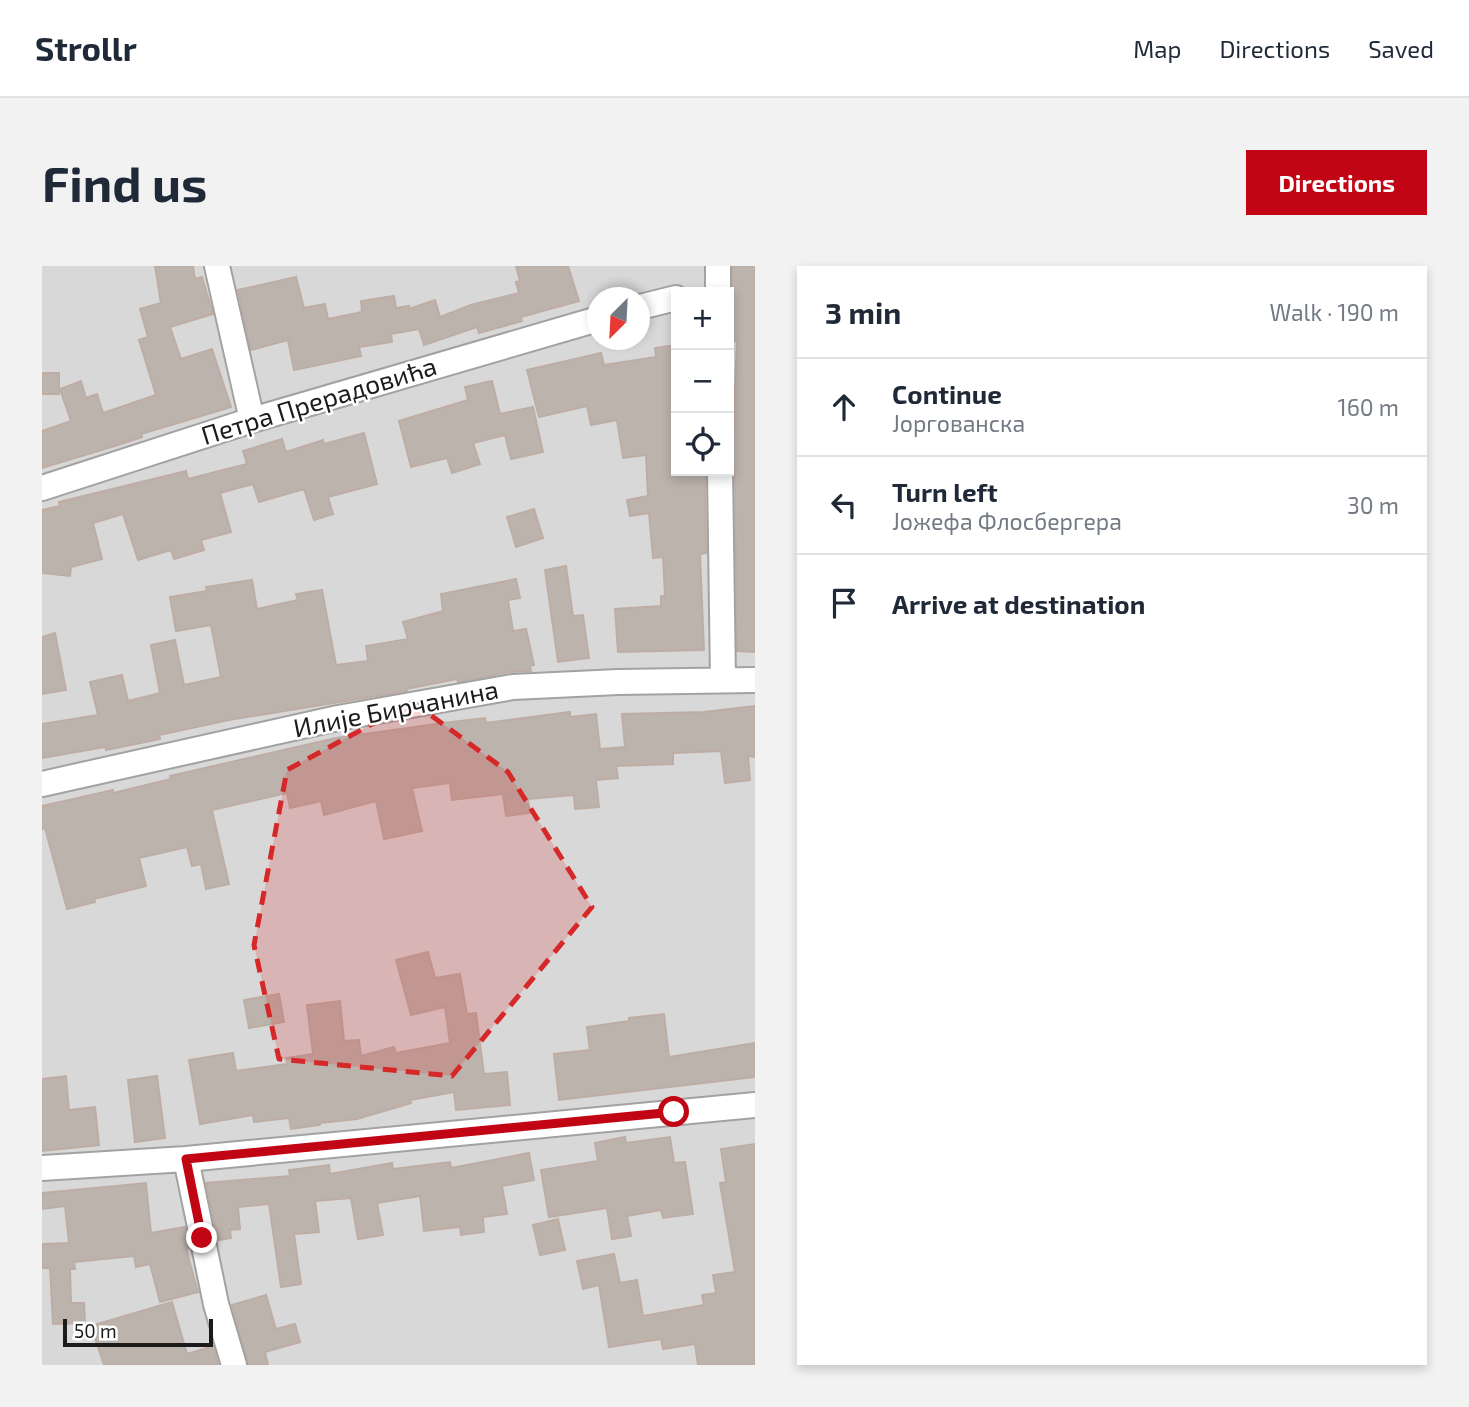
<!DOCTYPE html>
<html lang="en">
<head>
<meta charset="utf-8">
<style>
  body { margin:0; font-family:"Exo 2",sans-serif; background:#f2f2f3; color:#1f2937 }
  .controls { position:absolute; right:21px; top:21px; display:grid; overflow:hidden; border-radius:0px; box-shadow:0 4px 10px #0003 }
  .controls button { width:63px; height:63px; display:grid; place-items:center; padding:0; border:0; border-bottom:2px solid #e0e1e3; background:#fff; color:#1f2937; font:35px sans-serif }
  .compass { position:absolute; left:545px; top:21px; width:63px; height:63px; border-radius:50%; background:#fff; box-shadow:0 4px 10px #0003; rotate:204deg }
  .scale { position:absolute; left:21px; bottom:18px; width:150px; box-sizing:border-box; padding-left:7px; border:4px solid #1b1b1b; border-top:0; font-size:19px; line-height:24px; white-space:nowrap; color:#1b1b1b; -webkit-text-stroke:5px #fff; paint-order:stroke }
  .stop { position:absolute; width:21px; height:21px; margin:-16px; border:5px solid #c10514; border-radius:50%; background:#fff }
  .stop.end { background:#c10514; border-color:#fff; box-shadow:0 2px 7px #0008 }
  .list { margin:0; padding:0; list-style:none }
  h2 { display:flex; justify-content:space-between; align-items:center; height:91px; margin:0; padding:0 28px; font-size:30px }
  h2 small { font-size:23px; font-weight:400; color:#747a83 }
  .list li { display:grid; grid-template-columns:46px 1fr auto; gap:21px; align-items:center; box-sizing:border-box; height:98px; padding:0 28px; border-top:2px solid #e0e1e3 }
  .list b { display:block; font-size:26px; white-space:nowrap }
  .list p { margin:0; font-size:23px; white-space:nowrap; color:#747a83 }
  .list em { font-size:23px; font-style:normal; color:#747a83 }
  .icon { flex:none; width:38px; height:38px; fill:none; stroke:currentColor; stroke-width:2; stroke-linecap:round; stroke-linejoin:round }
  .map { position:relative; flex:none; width:713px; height:1099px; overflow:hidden; border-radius:0px }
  header { display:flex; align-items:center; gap:42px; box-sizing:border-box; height:98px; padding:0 35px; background:#fff; border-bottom:2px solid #e0e1e3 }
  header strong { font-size:33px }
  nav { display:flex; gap:38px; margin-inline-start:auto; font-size:24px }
  .intro { display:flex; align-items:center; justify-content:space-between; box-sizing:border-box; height:168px; padding:0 42px }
  h1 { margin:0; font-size:49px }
  .button { padding:18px 32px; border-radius:0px; background:#c10514; color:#fff; font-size:24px; font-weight:700 }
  main { display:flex; gap:42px; padding:0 42px }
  aside { flex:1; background:#fff; border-radius:0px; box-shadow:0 4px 10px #0003 }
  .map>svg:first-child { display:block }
  .residential { fill:#d9d8d8; fill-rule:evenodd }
  .building { fill:#bdb3ad; stroke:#beada4; stroke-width:2 }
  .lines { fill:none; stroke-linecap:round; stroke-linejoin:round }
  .minor-casing { stroke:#a2a2a2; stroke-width:28 }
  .minor { stroke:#fff; stroke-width:24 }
  .route { stroke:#c10514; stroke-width:9 }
  .marked { fill:#d62828; fill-opacity:0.2; stroke:#d62828; stroke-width:5; stroke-dasharray:14 9; stroke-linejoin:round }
  .labels { text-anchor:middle; stroke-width:5; stroke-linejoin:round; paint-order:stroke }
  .street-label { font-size:26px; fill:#1b1b1b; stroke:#fff }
</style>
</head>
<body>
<header>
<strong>Strollr</strong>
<nav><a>Map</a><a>Directions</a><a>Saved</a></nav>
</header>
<div class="intro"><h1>Find us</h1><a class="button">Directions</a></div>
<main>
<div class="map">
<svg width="713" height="1099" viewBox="0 0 713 1099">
  <rect width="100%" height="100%" fill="#ede8e1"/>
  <path class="residential" d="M0,0h713v1099h-713zM634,26h53v179h-53zM556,32h42v42h-42z"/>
  <path class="building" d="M113,0h38l2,13 7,-2 11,37 -43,13 11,32 31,-10 19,58 -90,27 1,3 -24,8 -76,23v-37l29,-10 -11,-32 21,-8 5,17 11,-4 6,19 53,-18 -17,-55 9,-3 -8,-28 21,-6z
    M474,0h52l11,35 -58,16 1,4 -43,12 -2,-6 -53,18 -5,-16 -28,5 1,8 -33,5 2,9 -67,14 -6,-30 -37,10 -13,-60 58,-13 8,31 21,-4 3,15 34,-7 -1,-11 33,-5 2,12 13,-2v3l26,-9 5,17 31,-12 48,-12 -3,-11 4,-1z
    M691,0h22v386l-18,-1 -2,-180 -3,-8 5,-122h-7z
    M634,79v126h29l1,82 -6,1 4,96 -86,2 -3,-43 46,-3v-10h4l-2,-39 -10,1 -4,-45 -19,3 -3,-16 21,-4 -2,-41 -23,3 -6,-38 -26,5 -4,-19 -48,11 -12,-47 74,-17 3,12 52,-8 -1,-9z
    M0,107h17v21h-17z
    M450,115l8,33 33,-7 10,45 -32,7 -6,-24 -32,8 7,21 -28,9 -5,-15 -36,9 -12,-46 69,-21 -3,-13z
    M322,167l13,51 -49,13 5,17 -19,6 -10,-31 -45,13 -6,-18 -33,9 11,39 -30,8 3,10 -30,9 -3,-9 -33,10 -15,-46 -30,9 9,36 -31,8 -1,9 -28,-3v-63l18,-4 -1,-4 127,-31 2,8 59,-15 -4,-13 39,-12 4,13 37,-12 1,4z
    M492,243l9,29 -27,9 -9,-30z
    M524,300l7,50 10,-1 6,43 -31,4 -13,-92z
    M474,313l4,19 -12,2 5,31 13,-2 8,36 -4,1 1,5 -21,1 -52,10 -1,-3 -51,10 1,2 -178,29 -70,15 1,4 -54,11 -1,-3 -63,11v-34l56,-9 -8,-33 32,-7 6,26 32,-8 -9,-48 24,-5 9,45 37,-8 -10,-52 -35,6 -6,-34 37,-6 -1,-4 46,-7 5,29 41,-9 -2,-6 26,-4 14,75 32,-4 -2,-15 42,-7 -5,-17 40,-11 -2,-17z
    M13,367l11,57 -24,4v-57z
    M713,440v51l-7,-1 2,24 -25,3 -4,-32 -48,2v11l-57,2 2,12 -22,2 3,27 -24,2 -1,-14 -46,4 2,14 -24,3 -3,-22 -51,6 -2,-17 -38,5 10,43 -38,8 -8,-38 -52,14 -3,-14 -31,7 -3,-15 -75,17 17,74 -23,5 -5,-25 -9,2 -5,-19 -48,11 7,28 -52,13 1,3 -28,7 -22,-81 -3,1v-23l71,-16v3l58,-14 -1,-3 166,-38 107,-15 42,-5 1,5 84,-11v5l26,-3 4,35 25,-2 -3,-33 82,-2z
    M386,686l7,26 25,-4 7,40 9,-1 8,61 23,-2 3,33 -54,5 -2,-18 -44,8 1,3 -54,16 -37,4v2l-29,4 -2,-11 -35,4 -1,-7 -53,9 -11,-64 44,-7 3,18 51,-7 -1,-6 27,-4 -6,-49 33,-4 4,40 15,-1 2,16 33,-9 2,6 54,-10 -5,-36 -34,8 -15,-55z
    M237,728l5,28 -35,6 -5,-28z
    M622,748l5,43 86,-14v34l-196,23 -5,-46 36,-4 -3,-23 42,-6v-3z
    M24,810l3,34 26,-3 4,38 -57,6v-72z
    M115,810l8,62 -30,4 -7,-62z
    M583,871l1,6 44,-6 4,26 11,-1 8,52 -30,4 -2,-8 -34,6 4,20 -19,3 -5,-31 -58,9 -8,-47 57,-9 -3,-18z
    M713,878v221h-57l-3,-21 -32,5 -2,-10 -52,8 -10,-62 -16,4 -6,-28 37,-7 6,29 17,-3 6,36 61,-11 -2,-10 14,-2 -3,-18 22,-3 -15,-89 6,-1 -5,-33z
    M487,887l5,27 -32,6 5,28 -24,3 1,15 -23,3 -1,-8 -36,4 -4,-35 -43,7 6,32 -25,4 -7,-41 -36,3 4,31 -25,2 7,50 -20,3 -12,-83 -31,3 2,22 -10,1 1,8 -13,2 -12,-57 84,-7 -1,-6 40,-5 1,9 62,-11 1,6 57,-7 1,6z
    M104,917l5,50 34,-6 4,21 -3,1 12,43 -38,10 -10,-38 -14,3 -2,-11 -60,6 1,7h-5l1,34h13l1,20 -32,1 -3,-56h-8v-24l27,-1 -4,-37 -23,3v-16z
    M516,953l7,31 -25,5 -7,-30z
    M224,1029l10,34 19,-5 5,18 -35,10 3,13h-20l-16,-60z
    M130,1036l15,52 26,-8 5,19h-114l-13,-39z"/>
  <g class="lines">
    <defs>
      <path id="minor" d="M175,0l35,154
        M676,0v26
        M598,41l36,-9
        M678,205l3,209
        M0,222l210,-68 346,-101
        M0,518l296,-66 175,-31 105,-5 137,-2
        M144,893l30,145 18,61
        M0,902l144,-9 569,-54"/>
    </defs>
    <use href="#minor" class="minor-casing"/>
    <use href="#minor" class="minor"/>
  </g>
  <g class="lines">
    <path class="route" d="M160,972l-16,-79 488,-47"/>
  </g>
  <path class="marked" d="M371,436l95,70 84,135 -140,169 -173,-17 -25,-114 33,-175z"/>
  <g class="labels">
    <g class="street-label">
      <text transform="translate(277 135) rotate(-17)" y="9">Петра Прерадовића</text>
      <text transform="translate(354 443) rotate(-11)" y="9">Илије Бирчанина</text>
    </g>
  </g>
</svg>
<div class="controls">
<button>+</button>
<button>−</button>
<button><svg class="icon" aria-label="locate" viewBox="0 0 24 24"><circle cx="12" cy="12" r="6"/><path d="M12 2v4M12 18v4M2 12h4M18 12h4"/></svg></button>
</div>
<svg class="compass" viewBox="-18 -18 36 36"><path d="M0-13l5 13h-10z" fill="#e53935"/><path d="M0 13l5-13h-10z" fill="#747a83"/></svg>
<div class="scale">50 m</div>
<div class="stop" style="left:632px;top:846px"></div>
<div class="stop end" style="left:160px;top:972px"></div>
</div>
<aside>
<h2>3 min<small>Walk · 190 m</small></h2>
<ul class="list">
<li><svg class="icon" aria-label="ahead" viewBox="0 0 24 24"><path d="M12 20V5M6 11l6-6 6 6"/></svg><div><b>Continue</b><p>Јоргованска</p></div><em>160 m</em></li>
<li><svg class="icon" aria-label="left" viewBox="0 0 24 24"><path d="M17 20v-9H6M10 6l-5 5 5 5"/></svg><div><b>Turn left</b><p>Јожефа Флосбергера</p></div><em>30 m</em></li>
<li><svg class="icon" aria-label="arrive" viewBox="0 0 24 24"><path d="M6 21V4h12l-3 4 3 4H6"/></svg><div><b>Arrive at destination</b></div></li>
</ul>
</aside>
</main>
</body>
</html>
